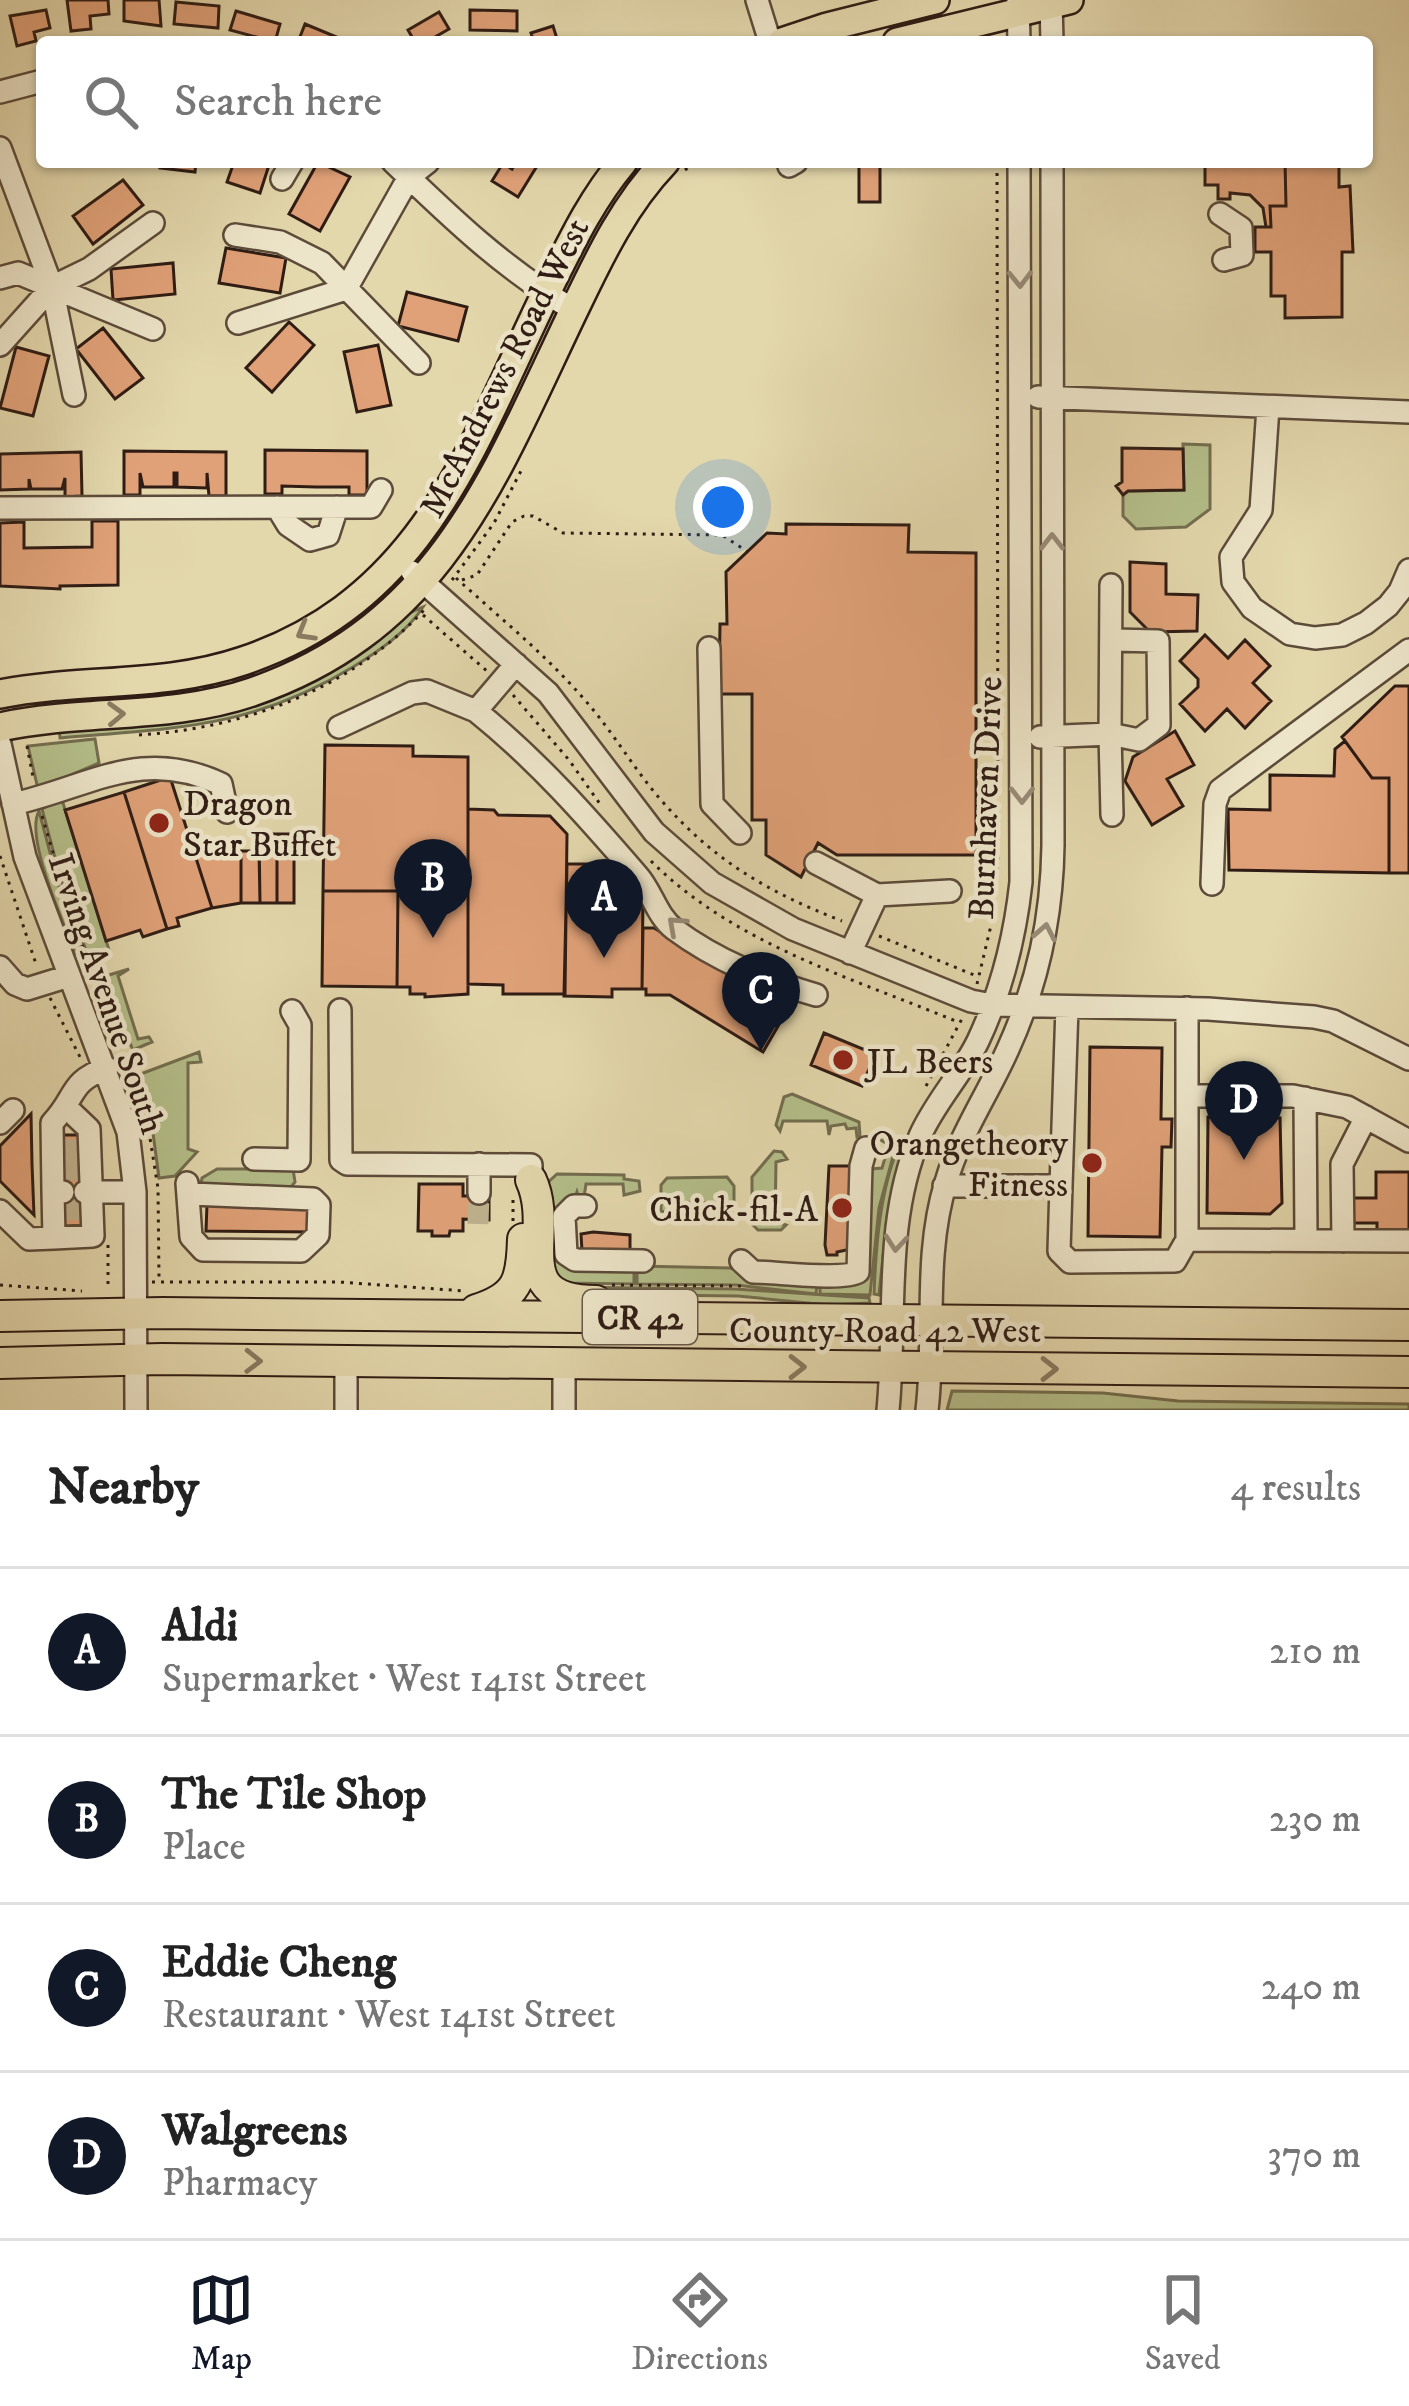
<!DOCTYPE html>
<html lang="en">
<head>
<meta charset="utf-8">
<style>
  body { margin:0; font-family:"IM FELL DW Pica",serif; background:#f6f6f6; color:#222 }
  .you { position:absolute; left:723px; top:507px; width:42px; height:42px; margin:-30px; border:9px solid #fff; border-radius:50%; background:#1a73e8; box-shadow:0 0 0 18px #1a73e833 }
  .badge { display:grid; place-items:center; width:78px; height:78px; border-radius:50%; background:#111827; color:#fff; font-size:39px; font-weight:700 }
  .pin { position:absolute; translate:-50% -99px; filter:drop-shadow(0 3px 6px #0008) }
  .pin::after { content:''; position:absolute; top:63px; width:42px; height:36px; background:inherit; clip-path:polygon(0 0,100% 0,50% 100%) }
  .list { margin:0; padding:0; list-style:none }
  h2 { display:flex; justify-content:space-between; align-items:center; height:156px; margin:0; padding:0 48px; font-size:51px }
  h2 small { font-size:39px; font-weight:400; color:#767676 }
  .list li { display:grid; grid-template-columns:78px 1fr auto; gap:36px; align-items:center; box-sizing:border-box; height:168px; padding:0 48px; border-top:3px solid #e0e0e0 }
  .list b { display:block; font-size:45px; white-space:nowrap }
  .list p { margin:0; font-size:39px; white-space:nowrap; color:#767676 }
  .list em { font-size:39px; font-style:normal; color:#767676 }
  .icon { flex:none; width:66px; height:66px; fill:none; stroke:currentColor; stroke-width:2; stroke-linecap:round; stroke-linejoin:round }
  .map { position:relative; flex:none; width:1409px; height:1410px; overflow:hidden }
  .search { position:absolute; background:#fff; box-shadow:0 3px 9px #0004; left:36px; right:36px; top:36px; height:132px; display:flex; align-items:center; gap:30px; box-sizing:border-box; padding:0 42px; border-radius:12px; color:#767676; font-size:45px }
  .sheet { height:828px; background:#fff }
  nav { display:flex; justify-content:space-around; align-items:center; box-sizing:border-box; height:168px; border-top:3px solid #e0e0e0; background:#fff; font-size:33px; color:#767676 }
  nav a { display:grid; justify-items:center; gap:6px }
  nav .on { color:#111827 }
  .map>svg:first-child { display:block }
  .green { fill:#b4be89; stroke:#726d4e; stroke-width:3 }
  .building { fill:#e0a178; stroke:#2f1c14; stroke-width:3 }
  .lines { fill:none; stroke-linecap:round; stroke-linejoin:round }
  .minor-tunnel { stroke:#bfb28e; stroke-width:21; stroke-dasharray:21 10; stroke-linecap:butt }
  .minor-casing { stroke:#5c4b3a; stroke-width:26 }
  .major-casing { stroke:#2f1c14; stroke-width:32 }
  .highway-casing { stroke:#2f1c14; stroke-width:34 }
  .path { stroke:#2f1c14; stroke-width:3; stroke-dasharray:3 6; stroke-linecap:butt }
  .minor { stroke:#ede5c9; stroke-width:21 }
  .major { stroke:#e3d7ac; stroke-width:27 }
  .highway { stroke:#e3d7ac; stroke-width:30 }
  .oneway { stroke:#988b78 }
  .oneway2 { stroke:#897a60 }
  .poi-dot { fill:#8f2418; stroke:#ede5c9; stroke-width:4.5 }
  .labels { text-anchor:middle; stroke-width:9; stroke-linejoin:round; paint-order:stroke }
  .shield { fill:#ede5c9; stroke:#68584a; stroke-width:3 }
  .shield-label { font-size:33px; font-weight:bold; fill:#2f1c14 }
  .street-label { font-size:36px; fill:#2f1c14; stroke:#ede5c9 }
  .poi-label { font-size:36px; fill:#2f1c14; stroke:#ede5c9; text-anchor:start }
</style>
</head>
<body>
<div class="map">
<svg width="1409" height="1410" viewBox="0 0 1409 1410">
  <rect width="100%" height="100%" fill="#e3d7ac"/>
  <filter id="stains"><feTurbulence type="fractalNoise" baseFrequency=".00167" numOctaves="4"/><feColorMatrix values="0 0 0 0 .2 0 0 0 0 .09 0 0 0 0 .02 0 0 0 .5 -.17"/></filter>
  <radialGradient id="worn" r=".72"><stop offset=".6" stop-color="#630" stop-opacity="0"/><stop offset="1" stop-color="#630" stop-opacity=".3"/></radialGradient>
  <path class="green" d="M1183,444l27,1v64l-24,18 -50,2 -13,-13v-21l5,-4 56,-1z
    M423,607c-16,25 -44,44 -70,60 -102,62 -179,61 -293,71l-1,-10 86,-4z
    M95,739l4,24 -61,26 -10,-43z
    M58,800l5,3 46,147 -21,6 -26,-72 -20,-75z
    M39,811l21,79 23,67 -8,-4 -3,-8c-11,-27 -47,-110 -33,-134z
    M129,969l-11,7 20,63 11,-2 3,5 -19,8 -34,-72z
    M199,1052l2,10 -13,1v86l9,3 -22,24 -16,2 -6,-45 -15,-58z
    M792,1094l67,28 1,14 -3,1 -1,-9 -9,1 -2,-5 -14,2 -2,9 -2,-14h-44l-3,10 -4,-6 8,-28z
    M882,1133l16,5 -19,70 -9,87 -50,-1v-8l33,-4 18,-113 11,-1 7,-23 -10,-6z
    M901,1141l3,10 -17,67 -8,77 -5,-1c2,-50 6,-107 27,-153z
    M774,1151l8,1 5,7 -11,3 -1,60 11,3 -5,5h-23l-6,-6 12,-1 1,-25 -13,-2v-19z
    M217,1169h76l2,13 -5,6 -89,-4 1,-6z
    M557,1174l67,1v4l15,2 1,10 -16,4 -1,-11h-37l-2,13 -5,1 -2,-6 -18,58 75,16v18l-74,-1 -17,-18 1,-79z
    M727,1177l7,9v24l-5,5 -12,-12 -41,-1 3,13 -18,-4v-26l6,-7z
    M637,1266l93,2 87,17 -1,9 -80,-9 -99,-1z
    M559,1287l176,2 134,9 1,5 -42,2 -90,-9 -168,-2z
    M952,1391l151,2 75,8 231,3v6h-462z"/>
  <path class="building" d="M67,0h41l1,14 -19,2 1,13 -20,2z
    M124,0h35l2,26 -37,-5z
    M176,2l43,4 -1,22 -44,-4z
    M46,10l4,18 -16,4 2,9 -19,5 -7,-30z
    M470,10l47,1v20l-47,-1z
    M236,11l44,13 -5,18 -45,-12z
    M439,12l10,17 -14,8 3,5h-23l-7,-12z
    M305,24l34,14 -2,4h-39z
    M553,26l5,16h-24l-3,-9z
    M161,162h35l-1,10 -35,-4z
    M234,162h36l-10,31 -33,-11z
    M318,162l32,15 -30,54 -31,-17z
    M516,162l21,4 -19,31 -26,-16 11,-18 9,6z
    M859,162h21v40h-21z
    M1205,162h80l1,44h-16l1,21h-5l-3,-19 -13,-13 -20,-2v6h-12v-14h-13z
    M1285,162h54v25l11,-1 3,66h-11v65l-57,1v-22h-14v-44h-16v-25h16l-1,-21h16z
    M123,180l20,25 -50,39 -20,-28z
    M226,248l60,10 -6,35 -61,-10z
    M173,263l2,31 -62,6 -2,-31z
    M407,292l60,15 -9,34 -60,-15z
    M289,322l25,23 -42,47 -26,-24z
    M103,328l40,50 -28,21 -39,-50z
    M378,345l13,60 -34,7 -13,-60z
    M16,347l33,9 -16,60 -33,-8z
    M1122,448l61,1 1,41 -56,1 -5,4 -7,-9 6,-4z
    M265,450l102,1v44h-18v-8h-33l-34,-1v8h-17z
    M124,451l102,1v44h-17l-2,-23v15l-30,-1v-14h-3v14h-31l-3,-14v22h-16z
    M81,452l1,44 -17,1v-19l-3,11h-31l-2,-10v10l-29,1v-36z
    M92,521h26v64l-58,1v3l-60,-3v-63l24,-1v26l68,-1z
    M786,524l123,1 -1,27 68,1v302h-139l-19,-12 -17,34 -35,-22v-35h-14v-126h-33l1,-70h7l-1,-52 41,-39 19,1z
    M1130,562l36,2v30l32,1 -1,36 -47,1 -20,-20z
    M1205,635l23,23 17,-18 25,26 -17,17 18,18 -26,27 -18,-19 -22,22 -25,-27 18,-17v-8l-18,-18z
    M1395,686h14v187h-20v-95h-17l-30,-41z
    M1175,731l19,34 -27,14 16,27 -31,19 -27,-44 8,-24z
    M1345,741l27,37h17v95l-160,-3 -1,-61 42,1v-35l64,1 1,-27z
    M325,745l88,1v10l55,1v134h-145z
    M170,777l42,131 -35,10 2,8 -12,3 -43,-137z
    M124,792l43,137 -24,8 -3,-7 -34,11 -41,-131z
    M468,809l26,1 4,5 52,1 17,18 -2,160h-62v-9l-35,-1z
    M259,834h18v69h-17z
    M277,834h17v69h-17z
    M210,850l31,1v52l-29,5 -17,-53z
    M241,851h18l1,52h-19z
    M613,859l30,35 -1,95h-30v8l-48,-1 3,-132h30l4,5z
    M323,891h75l-1,96 -75,-1z
    M398,891h70v103l-43,3v-3h-15v-7h-13z
    M643,928h11l134,81 -25,43 -93,-57h-24v-6h-4z
    M824,1033l51,21 -13,32 -51,-21z
    M1090,1047l72,1 -1,71h11l-1,28h-9l-2,90 -72,-1z
    M31,1114l1,50 2,51 -34,-34v-35z
    M1208,1117l72,1 2,85 -12,11 -63,-1z
    M63,1135h21l1,93h-21z
    M829,1166h24l-2,83 -14,3v3h-10l-2,-10z
    M1376,1172h33v58h-32v-7h-28l-1,-25h28z
    M419,1184h44v12h26v24l-26,-1v12h-13l-1,5h-17v-5h-14z
    M207,1204l108,1v27l-109,-1z
    M593,1232l37,3v16h-48l-1,-17z"/>
  <g class="lines">
    <path class="minor-tunnel" d="M63,1150h21
      M63,1170h21
      M63,1209l22,1
      M478,1224l1,-31"/>
    <defs>
      <path id="minor" d="M757,0l13,42
        M1051,0l1,42
        M1018,1l1,41
        M0,92l42,-11
        M0,148l52,139 22,108
        M393,162c57,55 112,108 181,148
        M789,166l7,-4
        M282,179l10,-17
        M1220,214l21,14 1,27 -18,5
        M235,235l45,7 42,21 97,100
        M0,278l18,-5 135,56
        M346,289l63,-112 19,-15
        M238,323l108,-34
        M0,345l52,-58 37,-18 64,-46
        M1038,397l371,15
        M1268,407l-7,103 -30,47 2,25 19,26 38,26 25,4 27,-3 24,-12 22,-17 12,-15 9,-21
        M277,507l11,18 22,15 18,-5 9,-28
        M0,508l371,-1 10,-17
        M412,572l136,121 106,139 58,51 81,46 178,72 21,4 216,4 106,8 19,4 76,38
        M1112,640l46,1 1,84 -20,15 -29,-6 2,81
        M709,648l3,156 28,29
        M476,711c61,49 111,106 162,165 14,16 19,40 36,53 43,32 91,51 142,66
        M339,727l73,-34 15,-2 49,20 40,-47
        M1040,737l70,-3 1,-149
        M0,744l25,113 103,275 7,60 1,218
        M13,804c77,-17 128,-58 208,-20l6,28
        M816,863l61,32
        M1212,884l3,-80 5,-14 189,-140
        M850,953l27,-58 73,-4
        M0,967l15,17 12,5 42,-13
        M340,1010l1,150 6,4 184,1v15
        M1187,1096h106l54,11 62,34
        M1305,1098l1,142
        M0,1123l13,-13
        M254,1159l45,1 1,-135 -8,-14
        M479,1164v29
        M187,1183l4,54 12,13 98,1 17,-16 1,-30 -6,-6 -122,-5
        M944,1186h117l6,-179
        M1061,1186l-2,65 11,11 105,-1 12,-21v-232
        M63,1192l-10,-1 -1,-68c25,-26 16,-41 55,-55
        M85,1192h50
        M585,1206h-11l-10,10 2,38 9,6 68,1
        M0,1211l29,28 25,-1 -1,-47
        M54,1238l39,-2 -4,-107 -22,-21
        M1187,1240l222,1
        M1343,1241l-1,-77 24,-47
        M741,1261l12,11c23,0 89,9 105,0l3,-106 5,-18
        M346,1362v48
        M564,1410v-45
        M888,1410c9,-91 -5,-187 32,-274 15,-34 42,-62 58,-95 24,-51 37,-104 43,-159l-2,-720
        M927,1410c9,-76 -4,-153 19,-228 14,-48 42,-88 62,-133 30,-66 44,-131 45,-204l-1,-683"/>
      <path id="major" d="M782,42l45,-15 108,-27
        M897,42l172,-42
        M0,694c81,-16 164,-6 243,-33 183,-62 229,-217 306,-374 22,-44 42,-87 74,-125
        M0,727c84,-18 170,-7 252,-35 190,-65 243,-218 323,-384 25,-52 49,-103 90,-146"/>
      <path id="highway" d="M531,1180c25,54 -27,120 65,121
        M476,1310c42,-13 46,-30 47,-71
        M0,1316l163,-3 1246,12
        M0,1363l162,-4 1247,13"/>
    </defs>
    <use href="#minor" class="minor-casing"/>
    <use href="#major" class="major-casing"/>
    <use href="#highway" class="highway-casing"/>
    <path class="path" d="M741,42l9,-5
      M685,170l10,-8
      M456,578c43,39 89,76 127,120 29,32 50,70 78,102 53,61 107,92 181,121
      M452,580l42,-57 29,-56
      M462,580l15,-5 35,-53 12,-6h9l30,17 159,2 26,17
      M423,615l65,57
      M513,695l56,65 31,44
      M139,735c107,-7 212,-46 286,-126
      M27,746l6,31
      M42,816l36,120 52,114 14,51 14,87 1,91
      M0,856l37,111
      M651,861c83,83 201,117 307,161
      M879,936l100,41
      M977,984l16,-67 5,-62 -1,-693
      M50,998l31,61
      M926,1086l38,-71
      M513,1221v-21
      M108,1245v44
      M152,1282h187l126,9
      M0,1285l82,6
      M612,1285l129,1"/>
    <use href="#minor" class="minor"/>
    <use href="#major" class="major"/>
    <use href="#highway" class="highway"/>
  </g>
  <defs><path id="oneway-chevron" d="M-2-3.5L2.5 0L-2 3.5" fill="none" stroke-width="1.6" stroke-linecap="round" stroke-linejoin="round" transform="scale(3)"/></defs>
  <g class="oneway">
    <use href="#oneway-chevron" transform="translate(1020 279) rotate(89)"/>
    <use href="#oneway-chevron" transform="translate(1052 542) rotate(-90)"/>
    <use href="#oneway-chevron" transform="translate(1022 795) rotate(90)"/>
    <use href="#oneway-chevron" transform="translate(676 925) rotate(-138)"/>
    <use href="#oneway-chevron" transform="translate(1045 932) rotate(-79)"/>
    <use href="#oneway-chevron" transform="translate(896 1243) rotate(95)"/>
  </g>
  <g class="oneway2">
    <use href="#oneway-chevron" transform="translate(305 632) rotate(150)"/>
    <use href="#oneway-chevron" transform="translate(116 714) rotate(-2)"/>
    <use href="#oneway-chevron" transform="translate(253 1361) rotate(1)"/>
    <use href="#oneway-chevron" transform="translate(797 1367)"/>
    <use href="#oneway-chevron" transform="translate(1049 1369)"/>
  </g>
  <g class="poi-dot">
    <circle cx="159" cy="823" r="12"/>
    <circle cx="843" cy="1060" r="12"/>
    <circle cx="1092" cy="1163" r="12"/>
    <circle cx="842" cy="1208" r="12"/>
  </g>
  <g class="labels">
    <rect class="shield" x="583" y="1290" width="114" height="54" rx="9"/>
    <g class="shield-label">
      <text x="640" y="1329">CR 42</text>
    </g>
    <g class="street-label">
      <text transform="translate(503 367) rotate(-63)" y="13">McAndrews Road West</text>
      <text transform="translate(984 798) rotate(-88)" y="13">Burnhaven Drive</text>
      <text transform="translate(108 993) rotate(71)" y="13">Irving Avenue South</text>
      <text x="885" y="1342">County Road 42 West</text>
    </g>
    <g class="poi-label">
      <text x="183" y="815">Dragon<tspan x="183" dy="41">Star Buffet</tspan></text>
      <text x="867" y="1073">JL Beers</text>
      <text x="1068" y="1155" text-anchor="end">Orangetheory<tspan x="1068" dy="41">Fitness</tspan></text>
      <text x="818" y="1221" text-anchor="end">Chick-fil-A</text>
    </g>
  </g>
  <rect width="100%" height="100%" filter="url(#stains)"/>
  <rect width="100%" height="100%" fill="url(#worn)"/>
</svg>
<div class="you"></div>
<div class="pin badge" style="left:604px;top:958px">A</div>
<div class="pin badge" style="left:433px;top:938px">B</div>
<div class="pin badge" style="left:761px;top:1051px">C</div>
<div class="pin badge" style="left:1244px;top:1160px">D</div>
<div class="search"><svg class="icon" aria-label="search" viewBox="0 0 24 24"><circle cx="10" cy="10" r="6"/><path d="M15 15l6 6"/></svg>Search here</div>
</div>
<section class="sheet">
<h2>Nearby<small>4 results</small></h2>
<ul class="list">
<li><span class="badge">A</span><div><b>Aldi</b><p>Supermarket · West 141st Street</p></div><em>210 m</em></li>
<li><span class="badge">B</span><div><b>The Tile Shop</b><p>Place</p></div><em>230 m</em></li>
<li><span class="badge">C</span><div><b>Eddie Cheng</b><p>Restaurant · West 141st Street</p></div><em>240 m</em></li>
<li><span class="badge">D</span><div><b>Walgreens</b><p>Pharmacy</p></div><em>370 m</em></li>
</ul>
</section>
<nav>
<a class="on"><svg class="icon" aria-label="map" viewBox="0 0 24 24"><path d="M3 6l6-2 6 2 6-2v14l-6 2-6-2-6 2zM9 4v14M15 6v14"/></svg>Map</a>
<a><svg class="icon" aria-label="directions" viewBox="0 0 24 24"><path d="M12 3l9 9-9 9-9-9zM9 14v-3h6M13 9l2 2-2 2"/></svg>Directions</a>
<a><svg class="icon" aria-label="saved" viewBox="0 0 24 24"><path d="M7 4h10v16l-5-4-5 4z"/></svg>Saved</a>
</nav>
</body>
</html>
